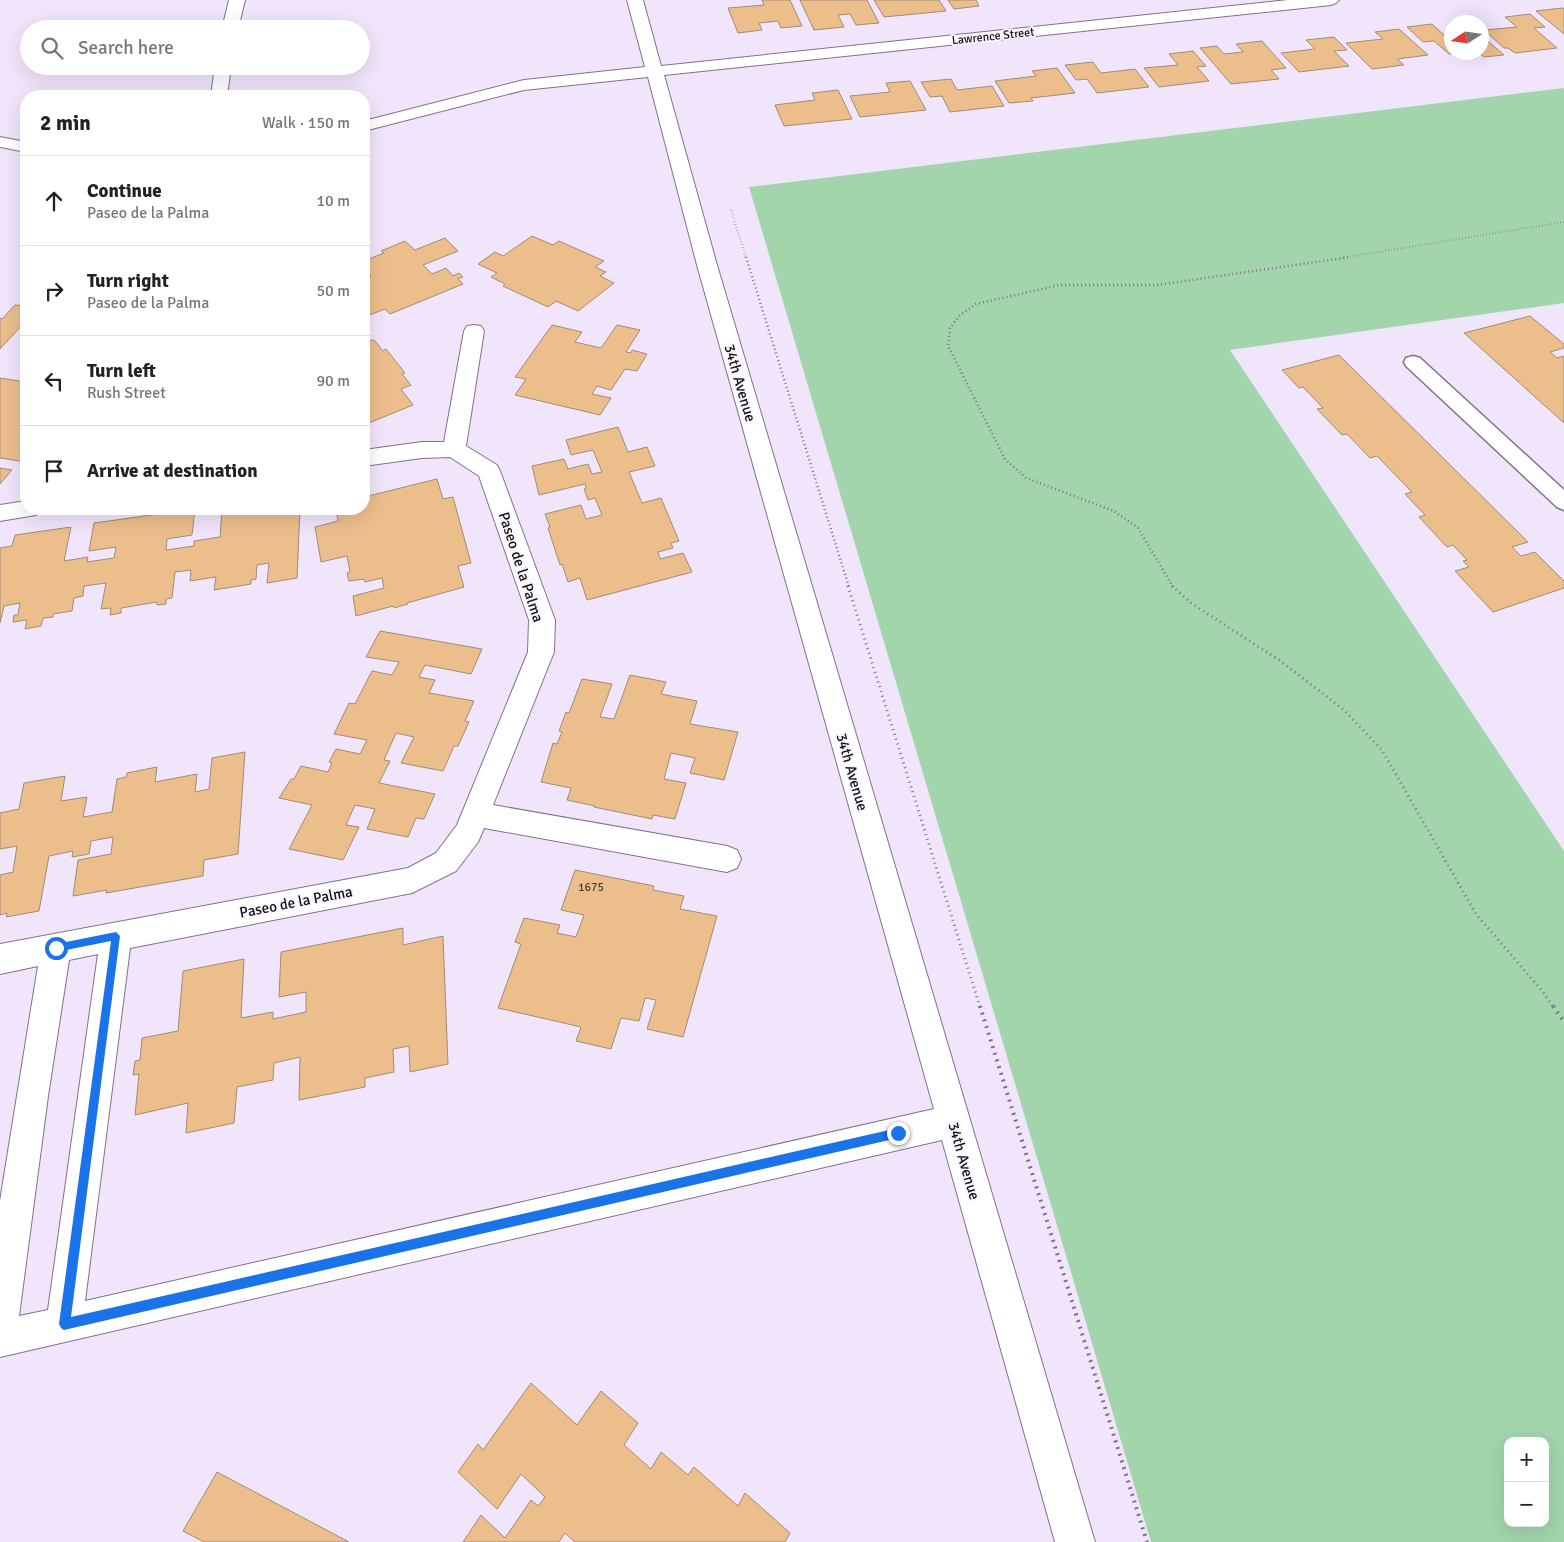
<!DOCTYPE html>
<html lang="en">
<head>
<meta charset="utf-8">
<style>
  body { margin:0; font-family:Signika,sans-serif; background:#f6f6f6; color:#222 }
  .controls { position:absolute; right:15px; bottom:15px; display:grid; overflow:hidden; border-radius:10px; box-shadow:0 5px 20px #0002 }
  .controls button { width:45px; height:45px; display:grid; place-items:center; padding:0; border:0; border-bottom:1px solid #e0e0e0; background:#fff; color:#222; font:25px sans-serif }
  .compass { position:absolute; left:1444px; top:15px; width:45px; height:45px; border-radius:50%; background:#fff; box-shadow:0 5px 20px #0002; rotate:258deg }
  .stop { position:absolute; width:15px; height:15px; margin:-11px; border:4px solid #1a73e8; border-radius:50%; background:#fff }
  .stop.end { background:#1a73e8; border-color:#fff; box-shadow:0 1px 5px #0008 }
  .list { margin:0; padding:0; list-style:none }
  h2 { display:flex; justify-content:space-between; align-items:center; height:65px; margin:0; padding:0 20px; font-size:21px }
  h2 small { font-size:16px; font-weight:400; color:#767676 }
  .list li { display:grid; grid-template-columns:32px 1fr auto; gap:15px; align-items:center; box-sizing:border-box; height:90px; padding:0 20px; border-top:1px solid #e0e0e0 }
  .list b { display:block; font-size:19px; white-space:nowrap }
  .list p { margin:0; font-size:16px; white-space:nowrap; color:#767676 }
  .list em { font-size:16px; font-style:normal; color:#767676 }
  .icon { flex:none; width:28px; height:28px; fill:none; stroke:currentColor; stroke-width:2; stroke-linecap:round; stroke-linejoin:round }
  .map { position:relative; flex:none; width:1564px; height:1542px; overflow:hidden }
  .search { position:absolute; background:#fff; box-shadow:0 5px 20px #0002; left:20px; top:20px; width:350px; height:55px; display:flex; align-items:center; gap:12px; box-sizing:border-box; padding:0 18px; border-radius:28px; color:#767676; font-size:19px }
  .panel { position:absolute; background:#fff; box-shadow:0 5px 20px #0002; left:20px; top:90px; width:350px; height:425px; border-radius:20px }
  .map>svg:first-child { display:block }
  .green { fill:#a2d5ac; fill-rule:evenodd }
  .building { fill:#ecbe8c; stroke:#a18c75 }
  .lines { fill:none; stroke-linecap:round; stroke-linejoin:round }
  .lane-casing { stroke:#80728c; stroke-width:3 }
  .street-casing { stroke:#80728c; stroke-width:2 }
  .path-far3 { stroke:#7d7585; stroke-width:2; stroke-dasharray:0.5 2.5; stroke-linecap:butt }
  .path-far2 { stroke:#7d7585; stroke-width:2.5; stroke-dasharray:1 3; stroke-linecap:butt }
  .path-far1 { stroke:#7d7585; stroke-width:3; stroke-dasharray:1 4; stroke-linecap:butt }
  .path { stroke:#7d7585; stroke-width:4; stroke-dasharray:2 5; stroke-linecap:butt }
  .lane { fill:#fff; fill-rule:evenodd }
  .street { fill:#fff; fill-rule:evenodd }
  .route { fill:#1a73e8 }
  .labels { text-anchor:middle; stroke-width:4; stroke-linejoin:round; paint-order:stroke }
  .far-street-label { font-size:12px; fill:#140f19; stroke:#f9f6fc }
  .number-label { font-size:12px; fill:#4a3b36 }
  .street-label { font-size:15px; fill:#140f19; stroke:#f9f6fc }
</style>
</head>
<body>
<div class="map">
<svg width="1564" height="1542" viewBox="0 0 1564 1542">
  <rect width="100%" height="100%" fill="#f1e5fc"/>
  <path class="green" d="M1564,88v215l-334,47 334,501v691h-413l-402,-1355zM1508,1441h37v82h-37z"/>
  <path class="building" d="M762,0h28l12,26 -21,2 -3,-7 -19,2 3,7 -24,3 -10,-25 36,-3z
    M800,0h67l12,23 -23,2 -6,-11 -12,1 6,12 -30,3z
    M874,0h65l7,11 -62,6z
    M948,0h28l3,6 -25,3z
    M1562,8l2,1v25l-28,-23z
    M1530,14l15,13 -11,1 23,20 -42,5 -7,-5h-4l-20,-18 33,-3 -12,-10z
    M1432,24l12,11 8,-1v18h11l-14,2 -15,-13 -11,1 -16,-15z
    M1399,29l29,26 -31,4 7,6 -32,4 -26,-26 37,-4 -8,-7z
    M1482,36l22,19 -20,2 -6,-5h4z
    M1334,37l13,13 -13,1 15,15 -50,6 -18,-19 34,-4 -9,-9z
    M1262,41l24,27 -15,2 8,9 -48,5 -31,-36 17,-2 7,8 19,-2 -7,-8z
    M1193,51l13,15 -9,1 12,14 -50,6 -15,-19 34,-3 -9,-11z
    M1093,62l8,11 34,-4 14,18 -52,6 -10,-14 -11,1 -11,-15z
    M1057,68l18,25 -44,5 2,3 -24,2 -14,-22 41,-5 -4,-5z
    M951,79l6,11 35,-4 12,20 -54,6 -8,-16 -12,1 -9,-15z
    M910,81l16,29 -66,7 -10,-21 40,-4 -4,-9z
    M838,90l14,29 -68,7 -9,-21 40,-5 -3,-7z
    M532,236l21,9 6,-4 45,20 -9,6 11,5 -6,4 14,7 -36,28 -22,-10 -8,6 -45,-21 2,-2 -14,-7 6,-4 -19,-9 17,-12 8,4z
    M445,238l13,13 -35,14 9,9 14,-6 7,8 6,-3 4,4 -5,2 5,5 -73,30 -5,-5 -21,8v-38l7,-3 -7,-7v-8l20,-8 -3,-2 24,-10 10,9z
    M15,305l11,1v15l-26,28v-31l2,1z
    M1530,316l34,28v4l-14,4 7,6 7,-2v67l-100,-90z
    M552,325l30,7 -7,10 26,6 16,-23 23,5 -14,22 5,1 1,-3 15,4 -10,17 -12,-2 -14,21 -14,-4 -5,8 19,4 -11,17 -85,-20 11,-16 -11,-2z
    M374,340l9,11 3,-2 19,24 -3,1 9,11 -10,4 12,16 -49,20v-83z
    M1339,355l189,187 -16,5 9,9 14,-4 29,29v7l-71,24 -38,-41 14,-4 -6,-6 4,-1 -14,-15 -6,2 -28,-30 6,-2 -20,-21 7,-2 -35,-36 -7,2 -23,-24 -5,1 -25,-26 6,-1 -20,-21 -4,1 -17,-18z
    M0,378l26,4v80l-26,-4z
    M618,427l10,25 19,-5 8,19 -26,6 13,31 19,-5 18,43 -8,2 2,5 -15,4 2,7 23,-6 9,19 -105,28 -7,-22 -12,4 -6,-18 -2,1 -12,-37 2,-1 -5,-13 36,-9 5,14 16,-4 -7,-17 -7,2 -4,-11 2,-1 -1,-4 -46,11 -7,-29 32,-7 4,10 20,-5 4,10 10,-2 -9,-22 -22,5 -5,-15z
    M0,468l12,2 -12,14z
    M437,479l6,20 10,-2 18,66 -13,3 6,21 -57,16 1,1 -14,4 -1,-2 -37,10 -3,-20 31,-8 -2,-10 -17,4 -1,-3 -15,2 -2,-8 3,-1 -3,-16 -26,6 -6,-35 23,-6 -2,-11 2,-1h26v-12z
    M195,509l-3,26 -25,4 -1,11 28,-4v-5l26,-4 2,-28h78l-3,69 -30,5 2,-20 -12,2 -1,14 -5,1v4l-37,6 2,-13 -26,4 1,-11 -16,2 -3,26 -6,1v5l-9,1v-3l-36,6v5l-11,2 1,-7 -10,1 5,-26 -22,3 -1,10 -9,2 -2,13 -19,3v3l-10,1 -2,8 -16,3 2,-9 -14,2 1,-7h4l2,-12 -16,3 -4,17v-75l12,-2 3,-11 56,-8 -7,34 24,-4 -1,5 27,-4 2,-11 -27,4 5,-28z
    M380,631l102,18 -11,25 -46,-9 -6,12 16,3 -6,13 45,8 -9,20 4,1 -11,24h-4l-11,25 -42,-8 13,-26 -18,-4 -12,27 6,1 -11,22 56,11 -11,25 -8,-1 -8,19 -41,-8 8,-20 -20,-4 -9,20 13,2 -16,33 -54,-11 23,-44 -33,-7 12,-19h3l7,-13 27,6 4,-9 -3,-1 7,-13 24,5 7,-14 -33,-6 15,-31 6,1 17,-33 20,4 7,-13 -33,-5z
    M630,675l36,7 -5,12 36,7 -7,23 48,8 -14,48 -34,-7 5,-15 -24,-5 -7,26 22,4 -11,36 -22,-4 -1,4 -58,-12 1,-1 -28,-6 4,-12 -30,-6 12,-39 4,1 5,-12 -3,-1 7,-19 3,1 13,-34 30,5 -12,33 14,2z
    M245,752l-7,102 -34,6 -1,16 -97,17 1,-3 -34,6 5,-36 33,-6 2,-17 -22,4 -2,13 -17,3 1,-6 -24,5 -10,55 -33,6 1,-4 -7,2v-40l13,-3 4,-26 -17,3v-36l19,-4 5,-26 41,-7 -4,25 26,-4 -4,20 29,-5 5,-33 9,-2 1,-4 30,-6 -2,15 42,-8 -2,18 14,-3 3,-31z
    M575,870l79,16 -1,4 31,6 -4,13 37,7 -34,121 -36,-8 9,-29 -11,-2 -6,23 -18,-3 -10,31 -35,-8 5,-14 -83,-19 23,-64 -6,-2 9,-24 36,7 -3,8 19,4 8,-22 -23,-5z
    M403,928v17l40,-9 5,128 -38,8 -1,-26 -16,3 1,23 -29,6v9l-66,13 1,-43 -26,6 -1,17 -36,7 -3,36 -48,10 2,-30 -53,12 4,-41 -6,1 2,-14 5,-1 2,-22 36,-7 5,-60 61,-12 -3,59 32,-6v7l33,-7v-20l-27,5 2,-45z
    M531,1383l46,42 24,-34 37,32 -14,22 27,24 10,-17 27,23 6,-8 44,39 7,-13 45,40 -5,9h-210l-10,-9 -6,9h-96l18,-27 24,23 26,-38 7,6 7,-9 -24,-23 -24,35 -39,-37 20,-28 5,6z
    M217,1472l132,70h-145l-21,-11z"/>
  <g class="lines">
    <defs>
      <path id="lane" d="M1413,356l7,2 144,132v20l-7,-3 -151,-141 -2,-4 2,-4z"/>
      <path id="street" d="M229,0h16l-7,29h-16z
        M627,0h16l18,66 627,-66h51l-3,3 -5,2 -667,70 53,190 378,1277h-40l-113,-402 -942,217v-156l38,-235 -38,8v-30l408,-76 28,-15 21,-28 71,-173 1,-32 -50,-144 -29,-19 -28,1 -58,8v-16l58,-8h22l20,-111 3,-5 7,-1 7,1 3,5 -18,115 31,19 3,6 55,149 -1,32 -61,153 234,41 10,4 4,9 -4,9 -10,4 -243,-44 -6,14 -22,29 -44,22 -282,55 -45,353 849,-192 -237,-844 -49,-188 -124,13 -160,41v-10l160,-41 121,-13zM98,954l-50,356 -29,6 29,-220 21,-136z
        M215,66h16l-4,30h-16z
        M0,137l26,5v10l-26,-5z
        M26,501v8h13l-3,6 -36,6v-16z"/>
    </defs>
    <use href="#lane" class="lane-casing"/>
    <use href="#street" class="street-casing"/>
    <path class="path-far3" d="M731,210l15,48
      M1341,258l223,-36"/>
    <path class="path-far2" d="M746,257l103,330
      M1173,587l-35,-59 -24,-17 -88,-33 -21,-19 -57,-113 2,-18 9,-12 17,-12 84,-19h97l193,-28"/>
    <path class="path-far1" d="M848,586l132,421
      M1172,586l19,17 88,57 65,50 38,40 94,164 67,78 10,15"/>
    <path class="path" d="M980,1006l167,536
      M1553,1006l11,16"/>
    <use href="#lane" class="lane"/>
    <use href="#street" class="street"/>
  </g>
  <path class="route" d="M116,932l4,4 -49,381 827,-189 4,5 -4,5 -834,192 -3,-2 -2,-4 52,-383 -55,11 -5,-4 5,-4z"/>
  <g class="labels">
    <g class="far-street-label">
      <text transform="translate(993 36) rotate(-6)" y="4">Lawrence Street</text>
    </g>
    <g class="number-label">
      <text x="591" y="891">1675</text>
    </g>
    <g class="street-label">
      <text transform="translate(740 383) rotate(74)" y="5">34th Avenue</text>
      <text transform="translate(521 567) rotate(72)" y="5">Paseo de la Palma</text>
      <text transform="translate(852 772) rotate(74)" y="5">34th Avenue</text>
      <text transform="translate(296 902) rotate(-11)" y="5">Paseo de la Palma</text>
      <text transform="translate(964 1161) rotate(74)" y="5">34th Avenue</text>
    </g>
  </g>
</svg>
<div class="controls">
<button>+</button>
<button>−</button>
</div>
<svg class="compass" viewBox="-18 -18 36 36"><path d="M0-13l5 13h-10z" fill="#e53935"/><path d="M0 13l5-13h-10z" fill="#767676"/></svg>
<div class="stop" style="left:56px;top:948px"></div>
<div class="stop end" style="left:898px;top:1133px"></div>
<div class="search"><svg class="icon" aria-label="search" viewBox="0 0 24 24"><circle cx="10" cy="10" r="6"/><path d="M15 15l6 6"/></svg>Search here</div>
<section class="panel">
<h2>2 min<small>Walk · 150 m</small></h2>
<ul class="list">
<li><svg class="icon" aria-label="ahead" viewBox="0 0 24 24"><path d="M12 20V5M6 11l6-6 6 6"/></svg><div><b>Continue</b><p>Paseo de la Palma</p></div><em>10 m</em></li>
<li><svg class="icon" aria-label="right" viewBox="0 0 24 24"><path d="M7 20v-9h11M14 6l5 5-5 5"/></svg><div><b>Turn right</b><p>Paseo de la Palma</p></div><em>50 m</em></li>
<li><svg class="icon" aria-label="left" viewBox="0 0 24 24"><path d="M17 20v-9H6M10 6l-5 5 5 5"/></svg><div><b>Turn left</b><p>Rush Street</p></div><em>90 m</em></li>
<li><svg class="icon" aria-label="arrive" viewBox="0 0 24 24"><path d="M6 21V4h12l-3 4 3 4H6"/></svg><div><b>Arrive at destination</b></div></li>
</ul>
</section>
</div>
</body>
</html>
